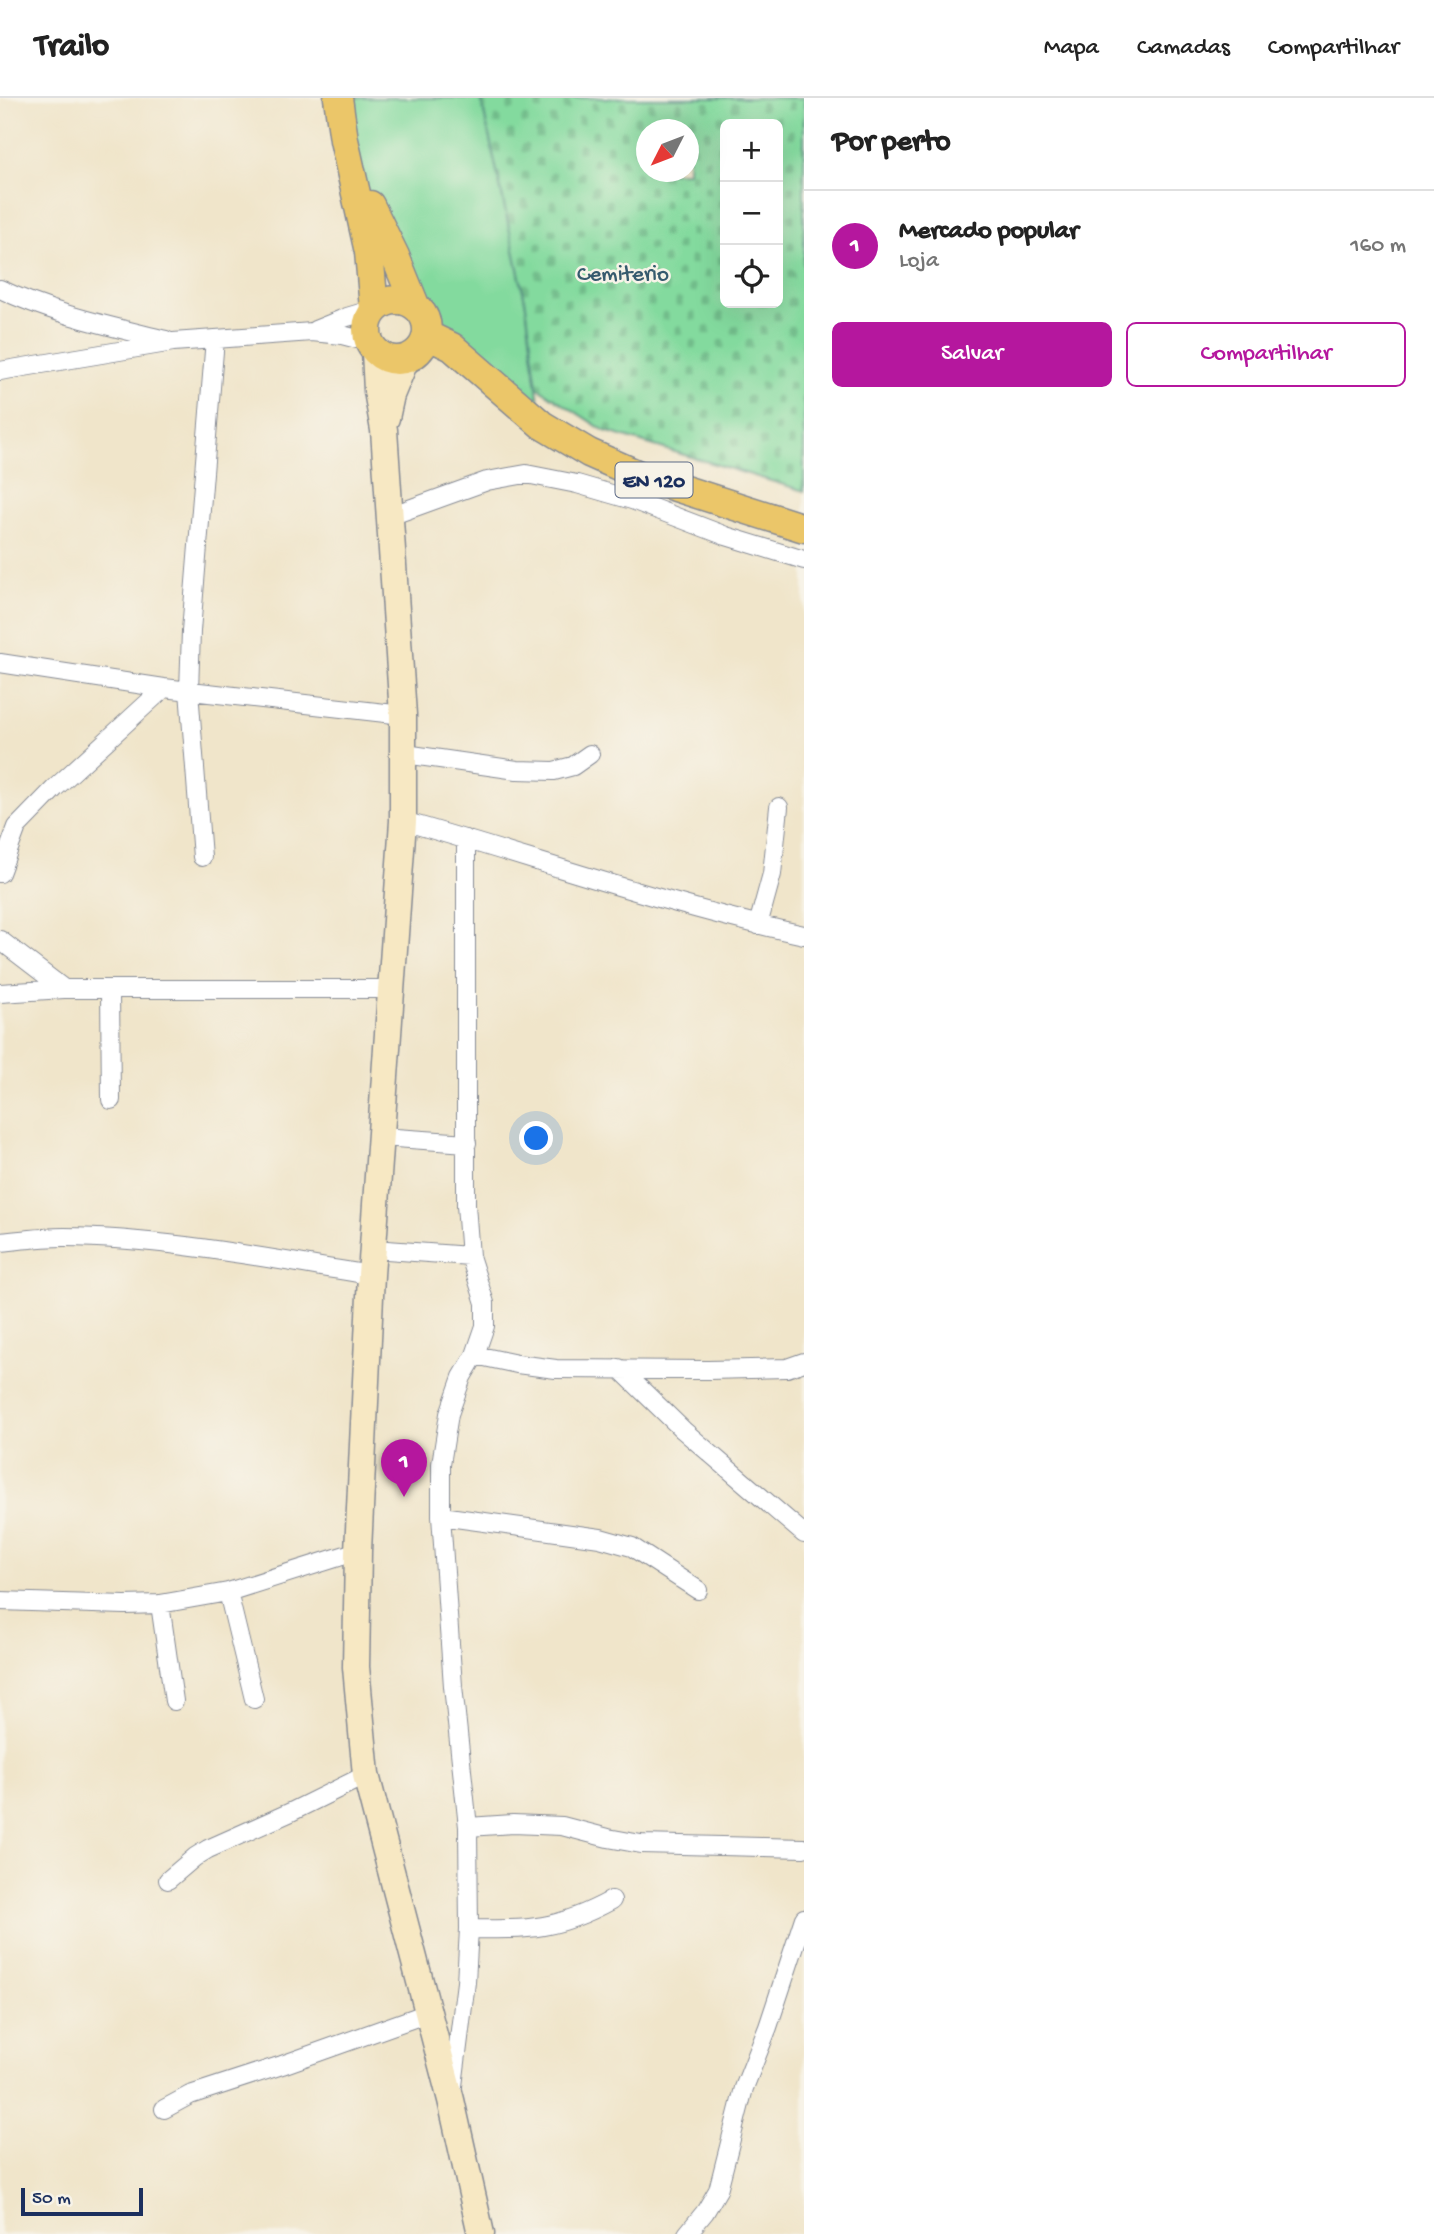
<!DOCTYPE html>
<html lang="pt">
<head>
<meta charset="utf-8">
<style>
  body { margin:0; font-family:"Gochi Hand",sans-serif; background:#f2f2f2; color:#222 }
  .controls { position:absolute; right:21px; top:21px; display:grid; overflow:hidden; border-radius:10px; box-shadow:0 7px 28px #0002 }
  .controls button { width:63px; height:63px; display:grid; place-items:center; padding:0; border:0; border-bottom:2px solid #e0e0e0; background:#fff; color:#222; font:35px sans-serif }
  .compass { position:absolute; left:636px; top:21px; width:63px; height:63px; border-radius:50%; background:#fff; box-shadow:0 7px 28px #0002; rotate:228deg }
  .scale { position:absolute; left:21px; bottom:18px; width:122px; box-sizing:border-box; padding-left:7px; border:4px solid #1b2f5e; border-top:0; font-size:19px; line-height:24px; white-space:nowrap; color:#1b2f5e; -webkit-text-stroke:5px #f7f3e8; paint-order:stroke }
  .you { position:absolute; left:537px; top:1041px; width:24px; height:24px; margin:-18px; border:5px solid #fff; border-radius:50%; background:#1a73e8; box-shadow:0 0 0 10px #1a73e833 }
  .badge { display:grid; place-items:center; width:46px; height:46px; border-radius:50%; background:#b5179e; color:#fff; font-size:23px; font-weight:700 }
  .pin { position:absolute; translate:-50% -58px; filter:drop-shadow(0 2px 4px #0008) }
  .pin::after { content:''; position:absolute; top:37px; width:24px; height:21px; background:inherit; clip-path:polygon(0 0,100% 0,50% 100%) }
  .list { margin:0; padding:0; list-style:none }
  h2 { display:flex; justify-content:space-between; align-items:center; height:91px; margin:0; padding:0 28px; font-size:30px }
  h2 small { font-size:23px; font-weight:400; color:#767676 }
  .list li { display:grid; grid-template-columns:46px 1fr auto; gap:21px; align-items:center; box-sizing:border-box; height:112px; padding:0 28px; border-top:2px solid #e0e0e0 }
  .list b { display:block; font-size:26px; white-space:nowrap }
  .list p { margin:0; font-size:23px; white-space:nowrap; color:#767676 }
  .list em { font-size:23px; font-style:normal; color:#767676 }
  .actions { display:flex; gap:14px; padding:21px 28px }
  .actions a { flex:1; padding:16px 0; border:2px solid #b5179e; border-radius:10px; text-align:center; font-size:24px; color:#b5179e }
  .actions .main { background:#b5179e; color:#fff }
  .icon { flex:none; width:38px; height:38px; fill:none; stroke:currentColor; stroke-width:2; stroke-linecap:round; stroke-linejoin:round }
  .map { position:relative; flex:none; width:804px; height:2136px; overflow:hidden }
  header { display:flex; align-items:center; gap:42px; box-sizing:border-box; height:98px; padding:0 35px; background:#fff; border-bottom:2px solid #e0e0e0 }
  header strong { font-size:33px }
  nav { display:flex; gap:38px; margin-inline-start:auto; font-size:24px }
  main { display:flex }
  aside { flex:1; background:#fff }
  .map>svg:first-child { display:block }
  .grass { fill:#83da9e; stroke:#4f847e; stroke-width:2 }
  .cemetery { fill:url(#cemetery-stones); stroke:#4f847e; stroke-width:2; fill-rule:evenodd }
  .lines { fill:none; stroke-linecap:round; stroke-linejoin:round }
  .street-casing { stroke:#868a94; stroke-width:20 }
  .secondary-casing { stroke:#868a94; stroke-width:29 }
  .primary-casing { stroke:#868a94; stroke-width:31 }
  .street { stroke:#fff; stroke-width:18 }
  .secondary { stroke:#f7e8c3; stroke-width:26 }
  .primary { stroke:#ebc669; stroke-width:28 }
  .labels { text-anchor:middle; stroke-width:5; stroke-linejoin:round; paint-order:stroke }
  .shield { fill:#f7f3e8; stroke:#5d6a87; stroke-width:2 }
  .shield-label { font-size:21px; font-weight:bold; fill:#1b2f5e }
  .park-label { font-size:23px; fill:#355a6e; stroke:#f7f3e8 }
</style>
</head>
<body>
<header>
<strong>Trailo</strong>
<nav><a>Mapa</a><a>Camadas</a><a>Compartilhar</a></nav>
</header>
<main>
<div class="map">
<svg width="804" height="2136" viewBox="0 0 804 2136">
  <defs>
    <pattern id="cemetery-stones" width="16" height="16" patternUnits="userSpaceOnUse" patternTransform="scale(1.75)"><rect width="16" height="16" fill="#83da9e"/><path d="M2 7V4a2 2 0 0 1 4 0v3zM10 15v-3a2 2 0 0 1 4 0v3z" fill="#71bb8a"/></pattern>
  </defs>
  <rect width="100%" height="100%" fill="#f7f3e8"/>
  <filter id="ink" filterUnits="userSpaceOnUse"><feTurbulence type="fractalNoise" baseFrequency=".0143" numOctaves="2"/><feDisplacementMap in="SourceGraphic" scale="14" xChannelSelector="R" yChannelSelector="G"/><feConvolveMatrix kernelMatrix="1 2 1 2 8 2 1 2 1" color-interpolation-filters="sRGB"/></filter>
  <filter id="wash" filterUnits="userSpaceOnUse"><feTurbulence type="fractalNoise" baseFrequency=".00686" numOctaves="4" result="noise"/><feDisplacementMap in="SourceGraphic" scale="28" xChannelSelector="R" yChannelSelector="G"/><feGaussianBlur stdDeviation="1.57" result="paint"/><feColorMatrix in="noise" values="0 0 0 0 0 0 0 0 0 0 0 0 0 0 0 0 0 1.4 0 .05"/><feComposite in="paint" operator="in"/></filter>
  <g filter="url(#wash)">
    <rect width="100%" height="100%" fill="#f0e5ca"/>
    <path class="grass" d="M338,0h143l45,207 16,120 -115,-101 -53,-110z"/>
    <path class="cemetery" d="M481,0h323v393l-199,-60 -68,-44 -11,-82zM725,26h53v179h-53zM646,32h42v42h-42z"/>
  </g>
  <g filter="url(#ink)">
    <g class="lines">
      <defs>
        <path id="street" d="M0,191c52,25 110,37 166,51
          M315,232l32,-13 27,-8
          M0,273l173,-29 139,-10 30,3 27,7
          M390,418l97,-35 39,-7 51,10 55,16 94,36 78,24
          M0,565l164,25 239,27
          M405,656l112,16 37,1 19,-5 17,-12
          M403,723c134,38 265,85 401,114
          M202,759l-13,-166 2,-60 24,-292
          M0,775l17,-46 38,-39 109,-100
          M758,827l14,-51 7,-67
          M0,842l64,49
          M110,891l1,111
          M0,895l64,-4h327
          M381,1039l86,6
          M0,1144c21,-2 43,-5 64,-5 103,1 205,22 307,38
          M373,1151l97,7
          M475,1257l42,9 39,5 152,1 79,-2 17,-6
          M619,1270l64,62 121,104
          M441,1418l159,22 32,9 66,43
          M228,1494l26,107
          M0,1503l125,4 35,-1 68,-12 130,-41
          M160,1506l14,97
          M468,1729l45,-3 49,2 46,12 33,6 163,4
          M168,1782l27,-23 13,-8 83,-37 75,-37
          M469,1831c61,1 88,1 143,-29
          M453,1988l13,-104 3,-53 -1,-102 -15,-141 -12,-170v-52l8,-50 13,-37 13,-22 10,-29v-23l-15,-47 -4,-51v-366
          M164,2011l26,-14 92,-30 146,-52
          M687,2136l18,-22 13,-22 26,-102 24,-61 36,-109"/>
        <path id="secondary" d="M375,253l2,40 7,39 19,285v106l-32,454 -13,276 -2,116 10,108 85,325 30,134
          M386,320l5,-23 15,-36"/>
        <path id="primary" d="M338,0l6,42 25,112 5,57
          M370,107l25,51 20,49
          M367 232a30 30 0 1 1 60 0a30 30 0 1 1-60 0Z
          M427,237l25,12 90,78 47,28 52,23 163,52"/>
      </defs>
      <use href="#street" class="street-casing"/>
      <use href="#secondary" class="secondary-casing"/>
      <use href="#primary" class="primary-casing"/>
      <use href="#street" class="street"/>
      <use href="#secondary" class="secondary"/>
      <use href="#primary" class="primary"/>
    </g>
  </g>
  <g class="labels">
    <rect class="shield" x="615.5" y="364.5" width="77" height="35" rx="5"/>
    <g class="shield-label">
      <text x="654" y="389">EN 120</text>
    </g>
    <g class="park-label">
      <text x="623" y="182">Cemiterio</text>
    </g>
  </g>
</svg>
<div class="controls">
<button>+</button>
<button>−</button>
<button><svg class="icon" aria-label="locate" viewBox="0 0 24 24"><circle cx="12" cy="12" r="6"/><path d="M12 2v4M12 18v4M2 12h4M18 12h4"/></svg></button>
</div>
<svg class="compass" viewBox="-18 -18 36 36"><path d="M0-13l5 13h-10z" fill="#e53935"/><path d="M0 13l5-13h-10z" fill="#767676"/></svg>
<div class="scale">50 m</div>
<div class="you"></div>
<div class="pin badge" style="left:404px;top:1399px">1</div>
</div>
<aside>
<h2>Por perto<small></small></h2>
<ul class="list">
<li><span class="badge">1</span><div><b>Mercado popular</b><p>Loja</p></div><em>160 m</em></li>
</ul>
<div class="actions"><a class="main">Salvar</a><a>Compartilhar</a></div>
</aside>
</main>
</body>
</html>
